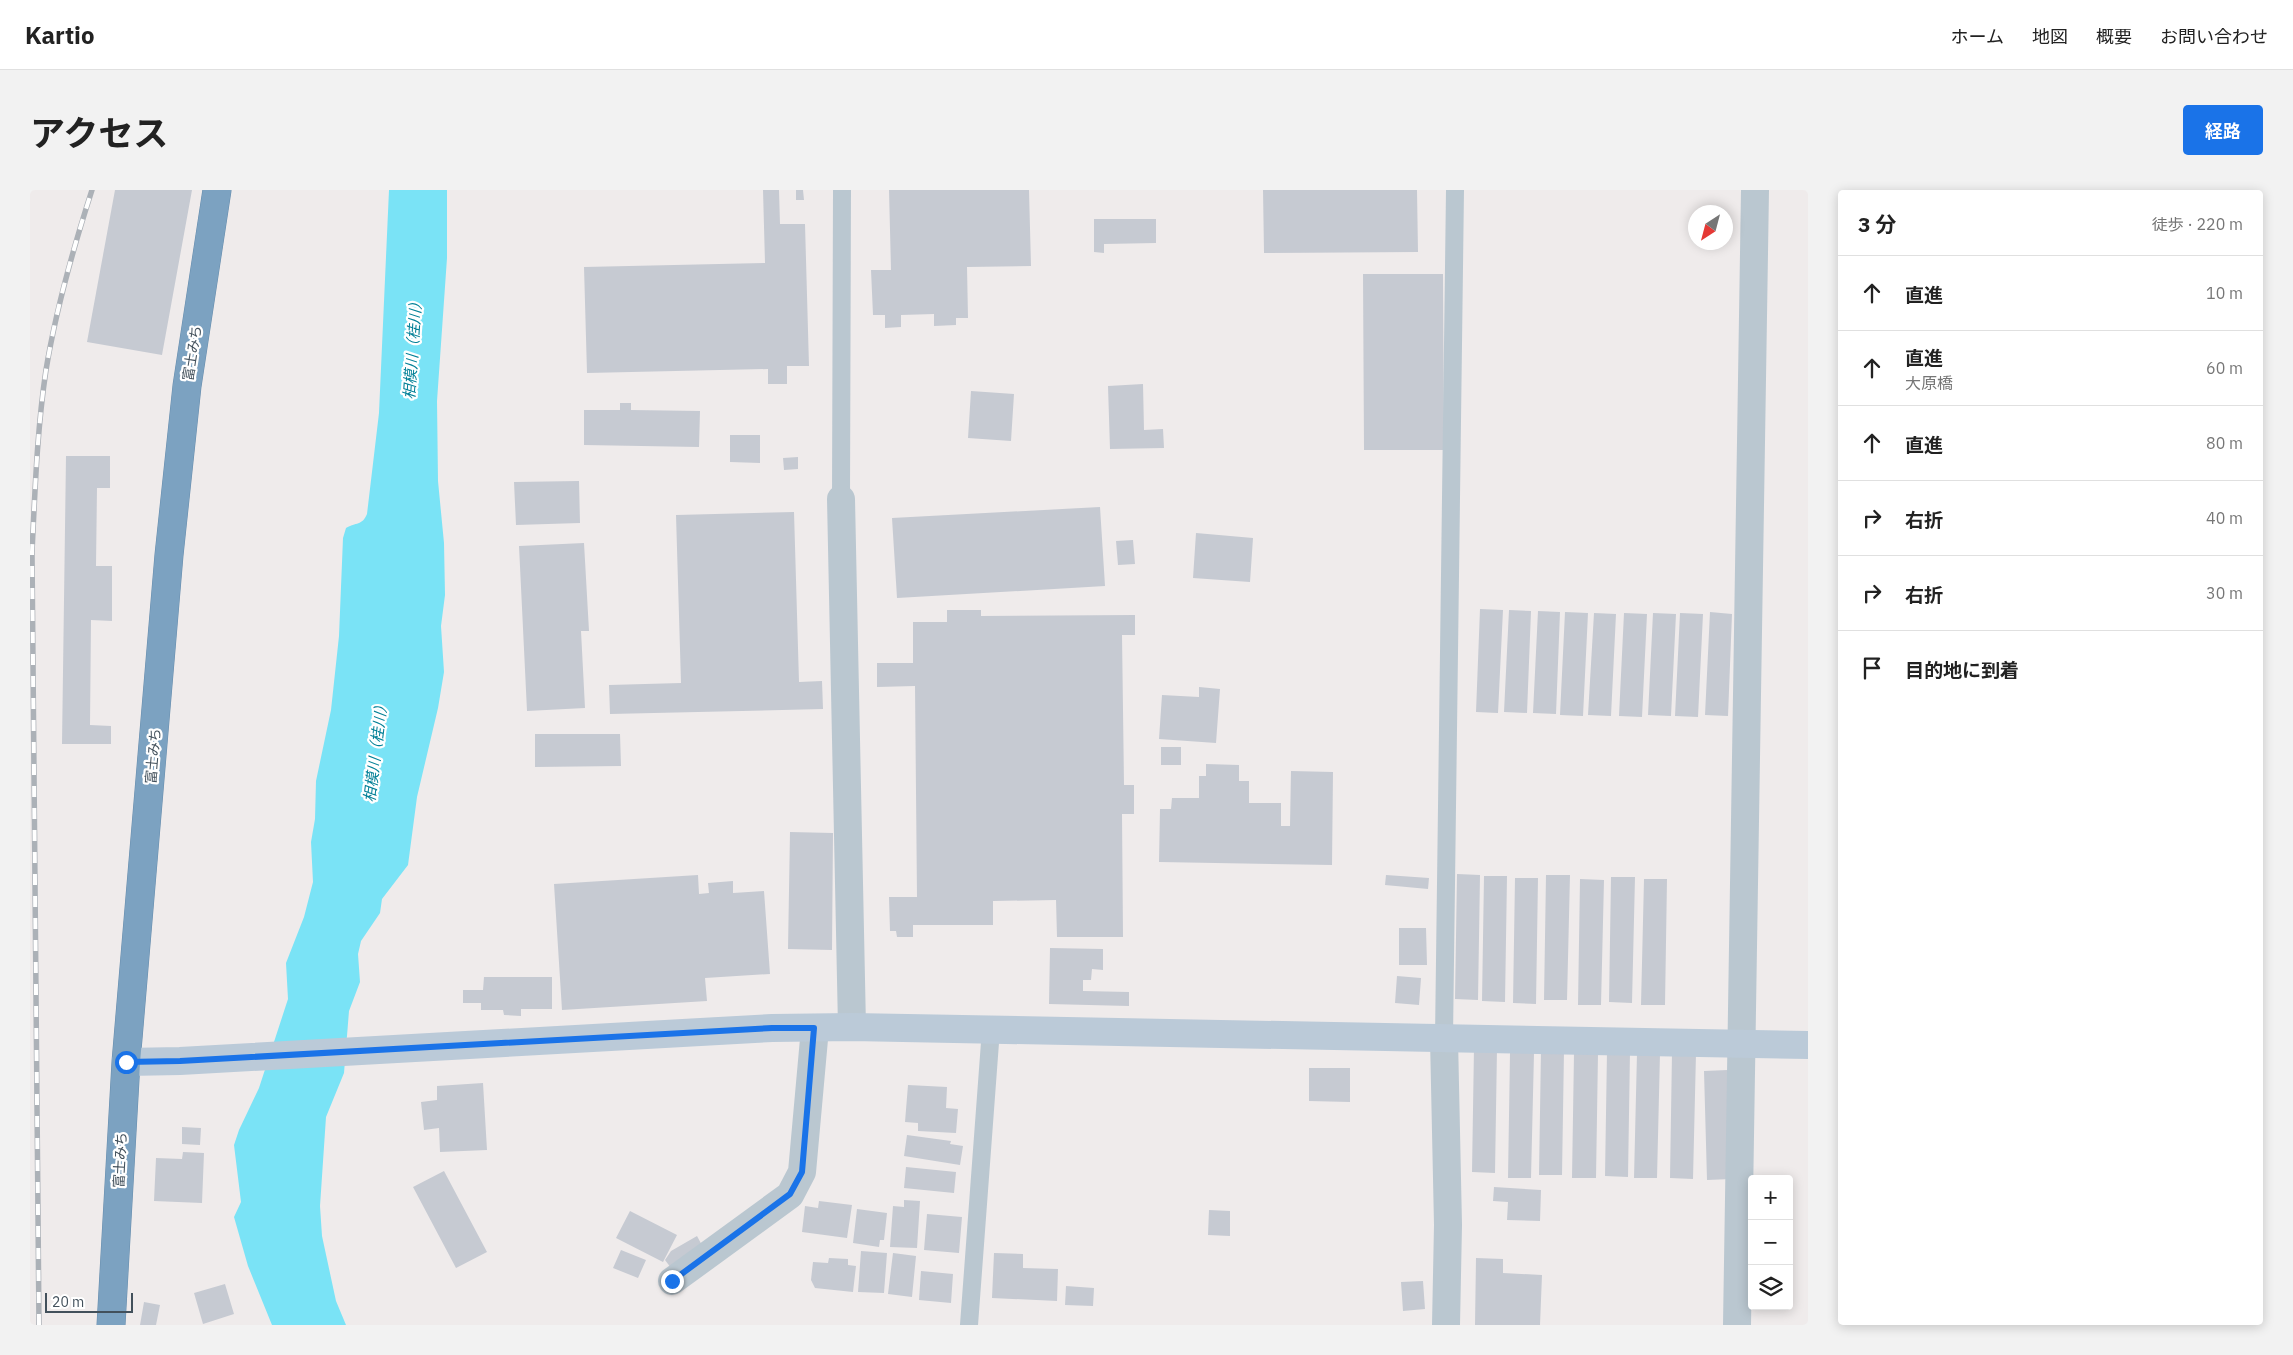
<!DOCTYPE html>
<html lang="ja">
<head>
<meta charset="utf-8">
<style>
  body { margin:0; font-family:"IBM Plex Sans","Noto Sans JP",sans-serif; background:#f2f2f2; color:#222 }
  .controls { position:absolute; right:15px; bottom:15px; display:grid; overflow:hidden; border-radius:5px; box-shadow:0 2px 12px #0003 }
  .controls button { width:45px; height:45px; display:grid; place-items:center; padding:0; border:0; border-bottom:1px solid #e0e0e0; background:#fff; color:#222; font:25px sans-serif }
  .compass { position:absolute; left:1658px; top:15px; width:45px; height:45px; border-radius:50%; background:#fff; box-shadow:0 2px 12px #0003; rotate:216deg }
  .scale { position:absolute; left:15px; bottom:12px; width:88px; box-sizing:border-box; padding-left:5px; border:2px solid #42505b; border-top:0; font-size:14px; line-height:18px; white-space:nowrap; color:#42505b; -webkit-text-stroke:4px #fff; paint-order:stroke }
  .stop { position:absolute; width:15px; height:15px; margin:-11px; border:4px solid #1a73e8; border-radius:50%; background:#fff }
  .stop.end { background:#1a73e8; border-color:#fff; box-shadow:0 1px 5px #0008 }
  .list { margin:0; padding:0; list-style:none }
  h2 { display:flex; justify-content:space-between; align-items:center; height:65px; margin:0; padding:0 20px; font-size:21px }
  h2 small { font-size:16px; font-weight:400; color:#767676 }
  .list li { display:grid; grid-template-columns:32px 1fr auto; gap:15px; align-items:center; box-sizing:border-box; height:75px; padding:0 20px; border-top:1px solid #e0e0e0 }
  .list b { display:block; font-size:19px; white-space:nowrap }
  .list p { margin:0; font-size:16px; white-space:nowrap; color:#767676 }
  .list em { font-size:16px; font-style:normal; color:#767676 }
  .icon { flex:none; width:28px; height:28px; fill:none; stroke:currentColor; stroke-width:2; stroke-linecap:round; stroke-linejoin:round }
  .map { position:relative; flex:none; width:1778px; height:1135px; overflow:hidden; border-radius:5px }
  header { display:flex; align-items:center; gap:30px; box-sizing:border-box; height:70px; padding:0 25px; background:#fff; border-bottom:1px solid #e0e0e0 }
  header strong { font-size:24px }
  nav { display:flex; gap:28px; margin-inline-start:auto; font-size:18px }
  .intro { display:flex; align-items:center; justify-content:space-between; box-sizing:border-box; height:120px; padding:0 30px }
  h1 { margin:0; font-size:35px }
  .button { padding:12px 22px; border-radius:5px; background:#1a73e8; color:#fff; font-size:18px; font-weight:700 }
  main { display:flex; gap:30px; padding:0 30px }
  aside { flex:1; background:#fff; border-radius:5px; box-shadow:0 2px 12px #0003 }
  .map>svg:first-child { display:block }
  .water { fill:#7ae3f6 }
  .building { fill:#c6cad2 }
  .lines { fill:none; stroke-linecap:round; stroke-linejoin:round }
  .highway-casing { stroke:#678dad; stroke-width:29 }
  .lane { stroke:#bac7d0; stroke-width:18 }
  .street { stroke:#bac7d0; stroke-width:28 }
  .secondary { stroke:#bbcad8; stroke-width:28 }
  .highway { stroke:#7ca2c1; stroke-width:28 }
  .rail-casing { stroke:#acb1b7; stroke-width:5.5 }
  .rail { stroke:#fff; stroke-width:4; stroke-dasharray:11; stroke-linecap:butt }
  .route { stroke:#1a73e8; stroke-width:6 }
  .labels { text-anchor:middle; stroke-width:4.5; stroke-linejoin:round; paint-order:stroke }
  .street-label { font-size:14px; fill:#42505b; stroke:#fff }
  .water-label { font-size:15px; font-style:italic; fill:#038097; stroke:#fff }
</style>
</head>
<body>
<header>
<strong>Kartio</strong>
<nav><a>ホーム</a><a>地図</a><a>概要</a><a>お問い合わせ</a></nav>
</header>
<div class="intro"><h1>アクセス</h1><a class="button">経路</a></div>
<main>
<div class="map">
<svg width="1778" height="1135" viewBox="0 0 1778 1135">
  <rect width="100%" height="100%" fill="#efebeb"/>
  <path class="water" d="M359,0h58v68l-10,143 1,80 6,62 1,52 -4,31 3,46 -6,36 -21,89 -9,68 -26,34 -2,14 -19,28 -3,13 2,28 -11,29 -5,62 -18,44 -6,89 2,30 14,65 10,24h-74l-24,-59 -14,-49 7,-15 -7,-57 5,-15 20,-42 29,-89 -2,-36 18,-46 9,-35 -2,-40 4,-23 1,-38 15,-71 8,-74 4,-98 3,-10c10,-6 16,-2 21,-14l12,-101z"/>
  <path class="building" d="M85,0h77l-30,165 -75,-13z
    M733,0h16l1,34h25l4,142h-22v18h-19v-15l-181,4 -3,-106 181,-4z
    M766,0h7l1,10h-8z
    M859,0h140l2,76 -64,1 1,51h-12v7l-22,1v-12l-33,1v12l-16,1v-13h-12l-2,-45h20z
    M1233,0h154l1,62 -154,1z
    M1064,29h62v24l-52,1v9l-10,-1z
    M1333,84h80l1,176h-80z
    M1113,194l1,46 19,-1 1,19 -54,1 -2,-63z
    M941,201l43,3 -3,47 -43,-3z
    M590,213h11v7l69,1 -1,36 -115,-2v-35h36z
    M700,245h30v28l-30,-1z
    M36,266h44v32h-13l-1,78h16v55l-21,-1 -1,105 21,1v18h-49z
    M768,267v12l-14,1 -1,-12z
    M549,291l1,42 -64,2 -2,-43z
    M1070,317l5,79 -208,12 -5,-80z
    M764,322l5,170 23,-1 1,28 -213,5 -1,-29 72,-2 -5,-168z
    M1166,343l57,5 -3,44 -57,-4z
    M1103,350l2,24 -17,1 -2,-24z
    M554,353l5,88h-8l4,77 -58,3 -8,-165z
    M1450,419l23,1 -5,103 -22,-1z
    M917,420h34v6l154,-1v20h-13l2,150h10v29h-12l1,123h-66l-1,-37 -63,1v24h-80v12h-16l-1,-6h-6l-1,-34h28l-2,-211 -38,1v-24h36v-41h34z
    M1479,420l22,1 -4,102 -23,-1z
    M1508,421l22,1 -4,102 -23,-1z
    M1535,422l23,1 -5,103 -23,-1z
    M1680,422l22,2 -4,102 -23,-1z
    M1564,423l22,1 -5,102 -23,-1z
    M1594,423l23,1 -5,103 -23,-1z
    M1623,423l23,1 -5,102 -23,-1z
    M1650,423l23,1 -5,103 -23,-1z
    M1169,497l21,2 -4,54 -57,-4 3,-44 37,2z
    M505,544h85l1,32 -86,1z
    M1131,557h20v18h-20z
    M1176,574l33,1v16h10v22h32v23h9l1,-55 42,1 -1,93 -173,-3 1,-53h11l1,-11h27v-22h7z
    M760,642l43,1 -1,117 -44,-1z
    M1427,684l23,1 -2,125 -23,-1z
    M668,685l1,19 10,-1 -1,-10 25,-2v12l31,-2 6,83 -65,4 2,23 -145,9 -8,-126z
    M1356,685l43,3 -1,11 -43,-4z
    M1516,685h24l-3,125h-23z
    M1454,686h23l-2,126 -23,-1z
    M1581,687h24l-3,126 -23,-1z
    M1485,688h23l-2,126 -23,-1z
    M1550,689l24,1 -3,125h-23z
    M1614,689h23l-2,126h-24z
    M1369,738h27l1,37h-28z
    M1020,758l53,1v21l-11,-1 -1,11h-8v11l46,1v14l-80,-2z
    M1367,786l24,2 -2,27 -24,-2z
    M454,787h68v32h-31v7l-17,-1 -1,-5h-22v-7h-18v-13h20z
    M1444,857l23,1 -2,125 -23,-1z
    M1511,859l23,1 -2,125h-23z
    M1577,861h23l-2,126 -23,-1z
    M1642,862l24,1 -3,126 -23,-1z
    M1480,863h24l-3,125h-23z
    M1544,863h24l-2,125h-24z
    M1607,863h23l-3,125h-23z
    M1279,878h41v34l-41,-1z
    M1698,880l3,109 -24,1 -3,-109z
    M453,893l4,67 -47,2 -1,-24 -15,2 -3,-28 16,-2v-14z
    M878,895l39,2 -1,21 12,1 -2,24 -38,-2v-8l-13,-1z
    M152,937l19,1 -1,17 -18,-1z
    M877,945l44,6 -1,3 13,2 -3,19 -56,-9z
    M153,962l21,1 -2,50 -48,-2 2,-43 26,1z
    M876,977l50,5 -2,21 -50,-5z
    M414,981l43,81 -31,16 -43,-81z
    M1464,997l47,3 -1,31 -33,-1 1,-18 -15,-1z
    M874,1010l16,1 -3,47 -27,-1 3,-41 11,1z
    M789,1011l33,4 -5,33 -45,-6 3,-26 13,2z
    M827,1019l30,4 -3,27h-4l-1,7 -26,-4z
    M1179,1020l21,1v25l-22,-1z
    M600,1021l47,24 -14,27 -47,-24z
    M897,1024l35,3 -3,36 -35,-3z
    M667,1046l7,13 -33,19 -6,-8 6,-9z
    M591,1060l25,10 -8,18 -25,-10z
    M831,1061l26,2 -3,40 -26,-1z
    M863,1063l23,3 -4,41 -24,-3z
    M964,1063l29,1v14l35,1 -1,32 -65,-3z
    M799,1068l19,1v6l8,1 -3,26 -38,-4 -4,-8 2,-18 15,1z
    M1446,1068l27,1v14l39,2 -2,50h-65z
    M891,1081l32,3 -2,29 -32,-3z
    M1393,1091l2,28 -22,2 -2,-29z
    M195,1094l9,30 -31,10 -9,-31z
    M1036,1096l28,2 -1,18 -28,-1z
    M114,1112l16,3 -4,20h-16z"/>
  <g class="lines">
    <defs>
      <path id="highway" d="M81,1135l15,-263 43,-507 18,-169 30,-196"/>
    </defs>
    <use href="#highway" class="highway-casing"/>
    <path class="lane" d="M811,309l1,-309
      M1414,848l11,-848
      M939,1135l22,-296"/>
    <path class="street" d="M811,309l11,528
      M1414,848l4,187 -2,100
      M642,1091l118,-86 12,-23 13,-144
      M1707,1135l18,-1135"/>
    <path class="secondary" d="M96,872l54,-1 592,-33 80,-1 956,18"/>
    <use href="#highway" class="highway"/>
    <defs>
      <path id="rail" d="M9,1135l-7,-773c3,-61 5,-122 14,-182 10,-61 27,-121 46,-180"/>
    </defs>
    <use href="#rail" class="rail-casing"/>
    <use href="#rail" class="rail"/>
  </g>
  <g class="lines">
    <path class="route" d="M96,872l54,-1 592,-33h42l-12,144 -12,22 -118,87"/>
  </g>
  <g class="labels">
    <g class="street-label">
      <text transform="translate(162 163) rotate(-81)" y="5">富士みち</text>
      <text transform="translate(123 566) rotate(-85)" y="5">富士みち</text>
      <text transform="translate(90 970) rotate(-87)" y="5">富士みち</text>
    </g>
    <g class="water-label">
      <text transform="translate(383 157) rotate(-86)" y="5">相模川（桂川）</text>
      <text transform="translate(346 560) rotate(-83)" y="5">相模川（桂川）</text>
    </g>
  </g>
</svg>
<div class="controls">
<button>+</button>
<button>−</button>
<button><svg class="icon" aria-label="layers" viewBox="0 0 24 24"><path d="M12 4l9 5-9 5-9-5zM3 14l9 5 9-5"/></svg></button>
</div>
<svg class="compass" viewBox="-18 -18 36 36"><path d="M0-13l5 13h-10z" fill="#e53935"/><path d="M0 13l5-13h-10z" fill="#767676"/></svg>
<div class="scale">20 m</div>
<div class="stop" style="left:96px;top:872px"></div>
<div class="stop end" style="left:642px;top:1091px"></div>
</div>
<aside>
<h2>3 分<small>徒歩 · 220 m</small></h2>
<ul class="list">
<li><svg class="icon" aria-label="ahead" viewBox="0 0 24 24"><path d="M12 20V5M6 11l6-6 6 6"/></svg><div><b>直進</b></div><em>10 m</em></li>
<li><svg class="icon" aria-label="ahead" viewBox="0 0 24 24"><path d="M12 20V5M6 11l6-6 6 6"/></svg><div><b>直進</b><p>大原橋</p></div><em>60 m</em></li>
<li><svg class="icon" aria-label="ahead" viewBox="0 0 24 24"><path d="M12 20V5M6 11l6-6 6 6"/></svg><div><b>直進</b></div><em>80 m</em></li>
<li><svg class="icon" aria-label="right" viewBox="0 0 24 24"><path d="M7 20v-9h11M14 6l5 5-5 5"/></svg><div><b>右折</b></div><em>40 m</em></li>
<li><svg class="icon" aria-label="right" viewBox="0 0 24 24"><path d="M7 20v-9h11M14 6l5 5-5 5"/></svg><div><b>右折</b></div><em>30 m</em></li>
<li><svg class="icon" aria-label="arrive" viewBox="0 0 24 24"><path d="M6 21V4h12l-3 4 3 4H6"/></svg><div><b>目的地に到着</b></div></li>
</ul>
</aside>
</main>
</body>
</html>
